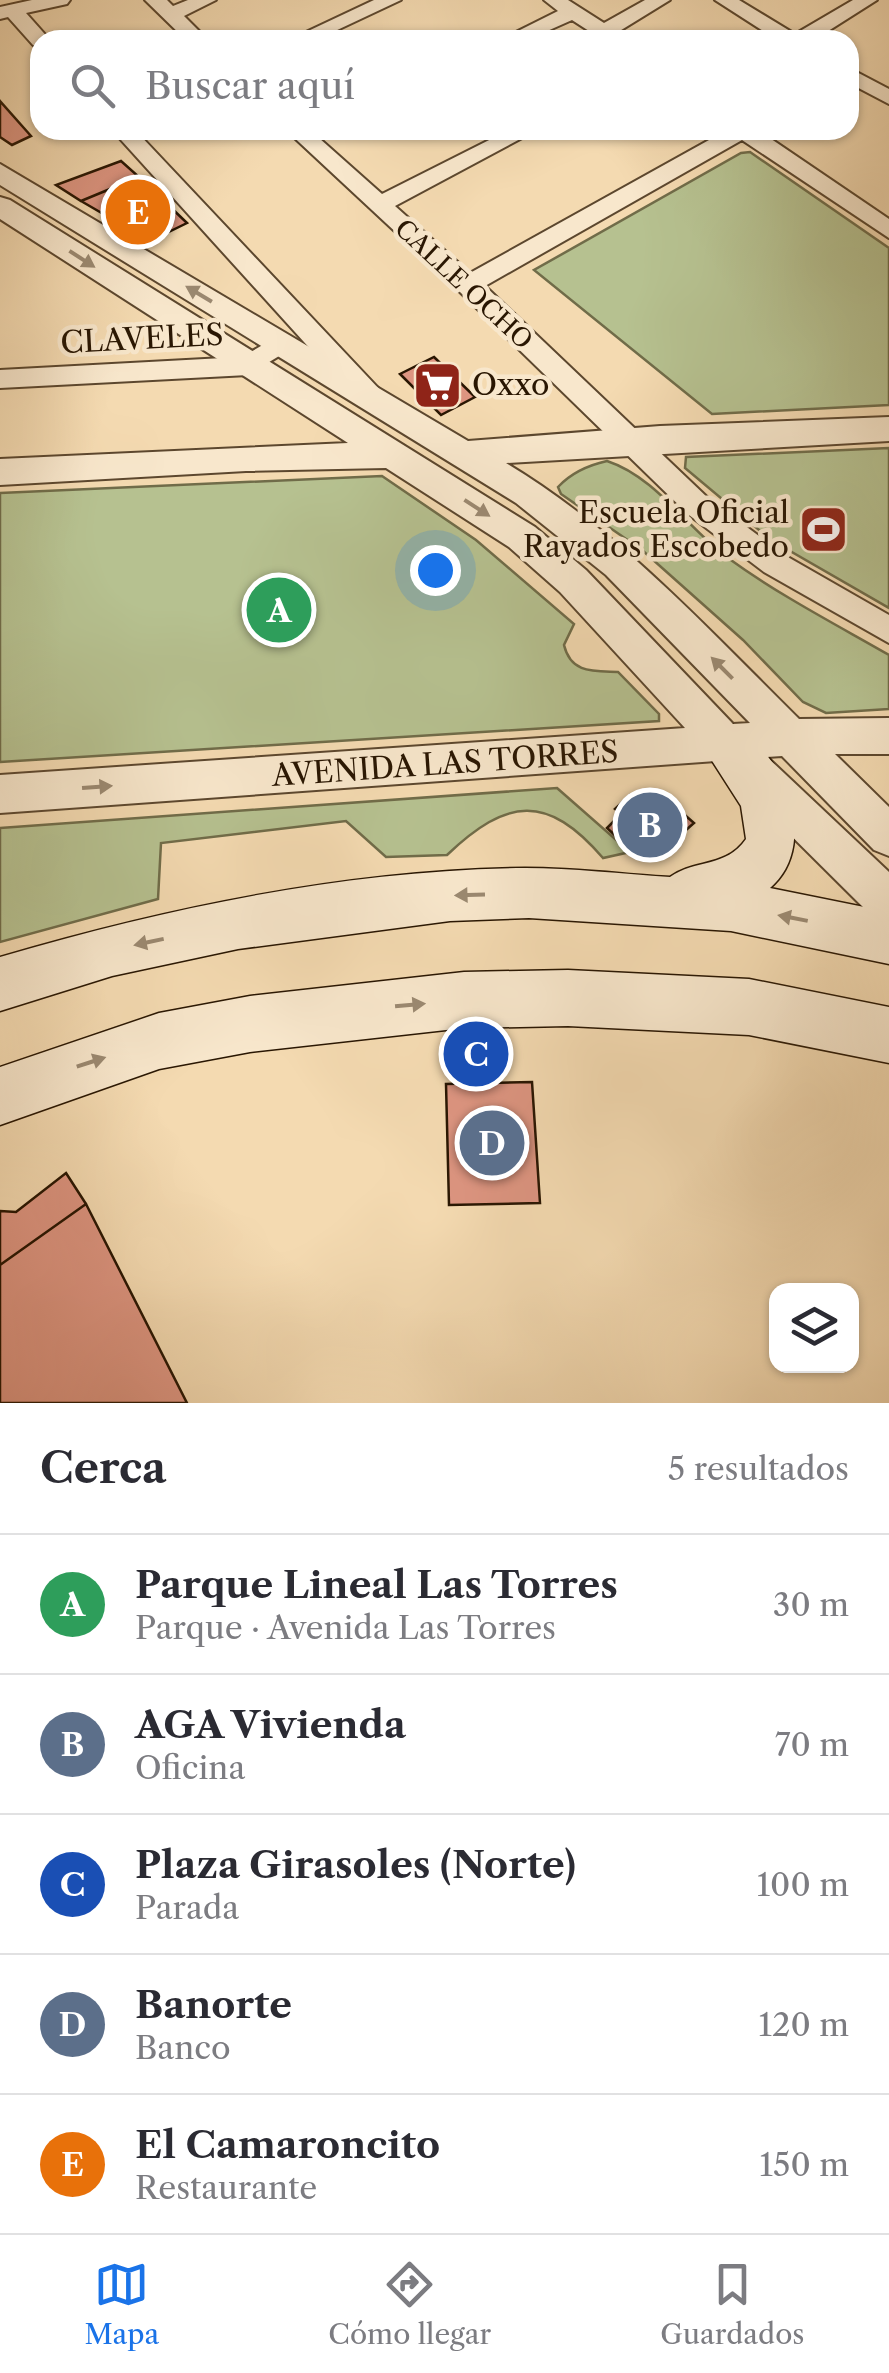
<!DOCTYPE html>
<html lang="es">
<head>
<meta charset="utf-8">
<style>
  body { margin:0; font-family:"Libre Caslon Text",serif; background:#f2f2f3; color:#2b2b33 }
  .controls { position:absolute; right:30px; bottom:30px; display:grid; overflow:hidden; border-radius:20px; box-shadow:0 2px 8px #0004 }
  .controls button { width:90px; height:90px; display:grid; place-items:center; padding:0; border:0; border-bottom:2px solid #e1e1e2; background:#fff; color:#2b2b33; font:50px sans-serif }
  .you { position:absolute; left:435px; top:570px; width:35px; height:35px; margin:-25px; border:8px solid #fff; border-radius:50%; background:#1a73e8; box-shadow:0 0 0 15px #1a73e833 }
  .badge { display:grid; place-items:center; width:65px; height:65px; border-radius:50%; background:#1a73e8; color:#fff; font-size:32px; font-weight:700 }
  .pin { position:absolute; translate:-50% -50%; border:5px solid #fff; box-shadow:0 2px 10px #0006 }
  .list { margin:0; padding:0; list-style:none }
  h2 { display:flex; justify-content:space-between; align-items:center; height:130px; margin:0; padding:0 40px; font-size:42px }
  h2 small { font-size:32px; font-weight:400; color:#7c7c81 }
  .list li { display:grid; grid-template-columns:65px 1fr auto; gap:30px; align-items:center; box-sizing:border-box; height:140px; padding:0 40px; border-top:2px solid #e1e1e2 }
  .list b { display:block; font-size:38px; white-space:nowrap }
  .list p { margin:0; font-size:32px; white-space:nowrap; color:#7c7c81 }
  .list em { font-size:32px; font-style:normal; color:#7c7c81 }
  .icon { flex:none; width:55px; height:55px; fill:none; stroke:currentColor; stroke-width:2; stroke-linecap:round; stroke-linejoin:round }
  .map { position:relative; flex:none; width:889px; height:1403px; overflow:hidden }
  .search { position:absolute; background:#fff; box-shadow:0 2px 8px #0004; left:30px; right:30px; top:30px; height:110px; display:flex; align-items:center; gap:25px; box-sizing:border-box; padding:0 35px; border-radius:30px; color:#7c7c81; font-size:38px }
  .sheet { height:830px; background:#fff }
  nav { display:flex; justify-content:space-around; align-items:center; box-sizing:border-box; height:140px; border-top:2px solid #e1e1e2; background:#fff; font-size:28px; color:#7c7c81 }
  nav a { display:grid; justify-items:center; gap:5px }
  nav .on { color:#1a73e8 }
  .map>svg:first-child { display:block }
  .green { fill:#b6c190; stroke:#706c49; stroke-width:2.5 }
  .building { fill:#dd9581; stroke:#291602; stroke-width:2.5 }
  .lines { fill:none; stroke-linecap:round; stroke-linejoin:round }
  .minor-casing { stroke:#5c472e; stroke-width:4 }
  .tertiary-casing { stroke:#5c472e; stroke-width:4 }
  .secondary-casing { stroke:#291602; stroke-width:3 }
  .minor { fill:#f8e7cc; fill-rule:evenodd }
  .tertiary { fill:#f8e7cc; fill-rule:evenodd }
  .secondary { fill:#f8e7cc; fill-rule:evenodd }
  .oneway { fill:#9b8971 }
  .labels { text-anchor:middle; stroke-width:9; stroke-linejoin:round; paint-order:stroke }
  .far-street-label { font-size:25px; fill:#291602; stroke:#f8e7cc }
  .street-label { font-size:30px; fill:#291602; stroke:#f8e7cc }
  .poi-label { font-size:30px; fill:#291602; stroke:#f8e7cc; text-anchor:start }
</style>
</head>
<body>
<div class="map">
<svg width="889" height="1403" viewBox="0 0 889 1403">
  <rect width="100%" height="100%" fill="#f4dab1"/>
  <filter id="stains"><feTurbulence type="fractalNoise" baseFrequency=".002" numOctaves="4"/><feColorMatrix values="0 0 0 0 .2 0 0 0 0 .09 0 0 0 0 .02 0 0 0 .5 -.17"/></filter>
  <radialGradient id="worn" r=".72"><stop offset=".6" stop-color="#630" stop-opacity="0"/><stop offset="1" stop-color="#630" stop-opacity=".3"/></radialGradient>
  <path class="green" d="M750,152l139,96v157l-177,9 -178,-144 207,-117z
    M889,448v160l-118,-68 -86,-72 1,-11z
    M607,461c49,16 81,68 121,97 51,37 107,66 161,97v54l-63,4 -23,-11 -60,-62 -101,-90 -81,-56 -3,-7c13,-14 31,-22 49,-26z
    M382,476l94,64 98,84 -10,21c7,29 30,26 54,27l41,42v7l-659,41v-269z
    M557,788l73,64 -27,6c-56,-65 -96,-60 -156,-3l-61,2 -40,-36 -185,22 -3,56 -158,43v-114z"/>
  <path class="building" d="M0,101l31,35 -19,9 -12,-8z
    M121,161l18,16 -58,24 -25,-16z
    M139,177l48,46 -37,18 -69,-40z
    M434,357l41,40 -34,18 -41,-41z
    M646,793l10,9 7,-6 31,27 -32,28 -13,-11 -15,13 -27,-25 14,-14 -6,-5 15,-14 7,6z
    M532,1082l8,121 -91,2 -3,-121z
    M66,1173l20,31 -86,61v-54l16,1z
    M86,1204l101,199h-187v-138z"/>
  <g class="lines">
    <defs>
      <path id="minor" d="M32,0h38l-3,4 -41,9 24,27h-10v7l-7,-2 -25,-28 -8,2v-12z
        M145,0h22l6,6 15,-6h28l-32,16 24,24h-22z
        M374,0h27l-85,40h-27z
        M544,0h24l36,23 41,-23h25l-52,32 9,8h-24l-31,-20 -45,20h-27l58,-29z
        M715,0h24l56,34 58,-34h24l-63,40h-37z
        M849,68l40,21v15l-40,-21z
        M112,130h23l246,261 4,7 -4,7h-20z
        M286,130h24l72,64 127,-64h28l-142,76 75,67 257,-143h31l131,89v19l-147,-98 -257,146 224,213 77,57 103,59v28l-125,-71 -75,-57 -230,-224z
        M280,335l9,3 4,6 -4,6 -41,25 -248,13v-18l242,-13z"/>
      <path id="tertiary" d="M0,164l468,277 192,-15 229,-9v24l-383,22c112,67 201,165 293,256l90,-1v36h-54l54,53v49l-15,-6 -92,-94 -15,1 122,115v51l-16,-6 -157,-156 -716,52v-38l685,-47 -125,-136 -51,-45 -123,-79 -140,3 -246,14v-26l348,-16 -348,-224v-22l10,3 525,327 51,43 147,154 17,-1 -144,-148 -90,-72 -516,-318z"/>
      <path id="secondary" d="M724,721c55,20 100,121 46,167l119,24v52l-158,-33 -202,-13 -79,3 -212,28 -126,27 -112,35v-54c170,-50 348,-87 525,-89 48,0 97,6 145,9 25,-18 56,-9 76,-38l-5,-33 -41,-64 7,-15z
        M568,970l181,9 140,28v56l-140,-28 -181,-9 -104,2 -214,24 -91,17 -159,56v-58l159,-54 91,-17 214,-24z"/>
    </defs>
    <use href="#minor" class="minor-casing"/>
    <use href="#tertiary" class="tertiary-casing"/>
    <use href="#secondary" class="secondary-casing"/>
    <use href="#minor" class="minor"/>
    <use href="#tertiary" class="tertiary"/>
    <use href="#secondary" class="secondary"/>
  </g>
  <defs><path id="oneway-solid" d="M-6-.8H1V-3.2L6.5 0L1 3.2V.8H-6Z" transform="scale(2.5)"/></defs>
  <g class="oneway">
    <use href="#oneway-solid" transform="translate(82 259) rotate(33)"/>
    <use href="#oneway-solid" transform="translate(199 294) rotate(-149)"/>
    <use href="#oneway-solid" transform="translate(477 508) rotate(33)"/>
    <use href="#oneway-solid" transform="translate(722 668) rotate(-135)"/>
    <use href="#oneway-solid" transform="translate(97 787) rotate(-4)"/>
    <use href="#oneway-solid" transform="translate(470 895) rotate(178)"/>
    <use href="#oneway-solid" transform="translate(793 918) rotate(-169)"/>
    <use href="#oneway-solid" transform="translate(149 942) rotate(168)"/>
    <use href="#oneway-solid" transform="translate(410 1005) rotate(-5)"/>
    <use href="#oneway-solid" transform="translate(91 1062) rotate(-18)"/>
  </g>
  <defs>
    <symbol id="supermarket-square" viewBox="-11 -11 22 22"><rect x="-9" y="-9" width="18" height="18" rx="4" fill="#8f2418" stroke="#f8e7cc"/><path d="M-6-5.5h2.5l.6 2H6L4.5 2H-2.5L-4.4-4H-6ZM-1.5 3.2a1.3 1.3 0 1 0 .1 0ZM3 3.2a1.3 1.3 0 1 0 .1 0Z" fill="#fff"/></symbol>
    <symbol id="stadium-square" viewBox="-11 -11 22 22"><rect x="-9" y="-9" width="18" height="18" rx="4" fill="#8f2418" stroke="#f8e7cc"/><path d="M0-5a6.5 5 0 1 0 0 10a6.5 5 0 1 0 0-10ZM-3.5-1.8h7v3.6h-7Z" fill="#fff"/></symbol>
  </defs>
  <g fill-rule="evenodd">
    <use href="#supermarket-square" x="410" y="358" width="55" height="55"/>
    <use href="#stadium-square" x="796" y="502" width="55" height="55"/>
  </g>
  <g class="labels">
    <g class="far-street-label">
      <text transform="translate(464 284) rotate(43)" y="9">CALLE OCHO</text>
    </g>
    <g class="street-label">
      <text transform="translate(142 339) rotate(-3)" y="10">CLAVELES</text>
      <text transform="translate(445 764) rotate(-4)" y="10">AVENIDA LAS TORRES</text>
    </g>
    <g class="poi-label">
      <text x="472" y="395">Oxxo</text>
      <text x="789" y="523" text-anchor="end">Escuela Oficial<tspan x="789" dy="34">Rayados Escobedo</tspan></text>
    </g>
  </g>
  <rect width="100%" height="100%" filter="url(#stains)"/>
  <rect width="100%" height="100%" fill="url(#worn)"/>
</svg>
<div class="controls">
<button><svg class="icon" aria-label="layers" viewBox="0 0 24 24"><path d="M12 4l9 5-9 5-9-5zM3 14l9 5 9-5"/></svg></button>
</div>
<div class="you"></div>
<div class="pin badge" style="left:279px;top:610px;background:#2e9e5b">A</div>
<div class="pin badge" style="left:650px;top:825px;background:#5c6f8a">B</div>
<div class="pin badge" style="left:476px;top:1054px;background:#1a4fb4">C</div>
<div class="pin badge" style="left:492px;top:1143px;background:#5c6f8a">D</div>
<div class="pin badge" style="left:138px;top:212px;background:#e8710a">E</div>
<div class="search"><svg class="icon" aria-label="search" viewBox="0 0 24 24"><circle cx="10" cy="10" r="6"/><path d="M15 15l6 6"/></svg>Buscar aquí</div>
</div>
<section class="sheet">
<h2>Cerca<small>5 resultados</small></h2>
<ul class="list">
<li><span class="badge" style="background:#2e9e5b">A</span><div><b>Parque Lineal Las Torres</b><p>Parque · Avenida Las Torres</p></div><em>30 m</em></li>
<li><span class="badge" style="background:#5c6f8a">B</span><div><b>AGA Vivienda</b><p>Oficina</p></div><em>70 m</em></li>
<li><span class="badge" style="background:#1a4fb4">C</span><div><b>Plaza Girasoles (Norte)</b><p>Parada</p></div><em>100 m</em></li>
<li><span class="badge" style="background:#5c6f8a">D</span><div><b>Banorte</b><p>Banco</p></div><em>120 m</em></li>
<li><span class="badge" style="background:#e8710a">E</span><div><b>El Camaroncito</b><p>Restaurante</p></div><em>150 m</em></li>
</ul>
</section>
<nav>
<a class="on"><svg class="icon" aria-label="map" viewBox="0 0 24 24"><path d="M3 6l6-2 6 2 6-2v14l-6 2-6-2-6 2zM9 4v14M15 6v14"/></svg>Mapa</a>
<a><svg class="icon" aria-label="directions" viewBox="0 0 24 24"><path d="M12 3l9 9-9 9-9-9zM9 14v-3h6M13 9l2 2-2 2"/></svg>Cómo llegar</a>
<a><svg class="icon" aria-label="saved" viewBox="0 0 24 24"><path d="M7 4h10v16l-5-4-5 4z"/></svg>Guardados</a>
</nav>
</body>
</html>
